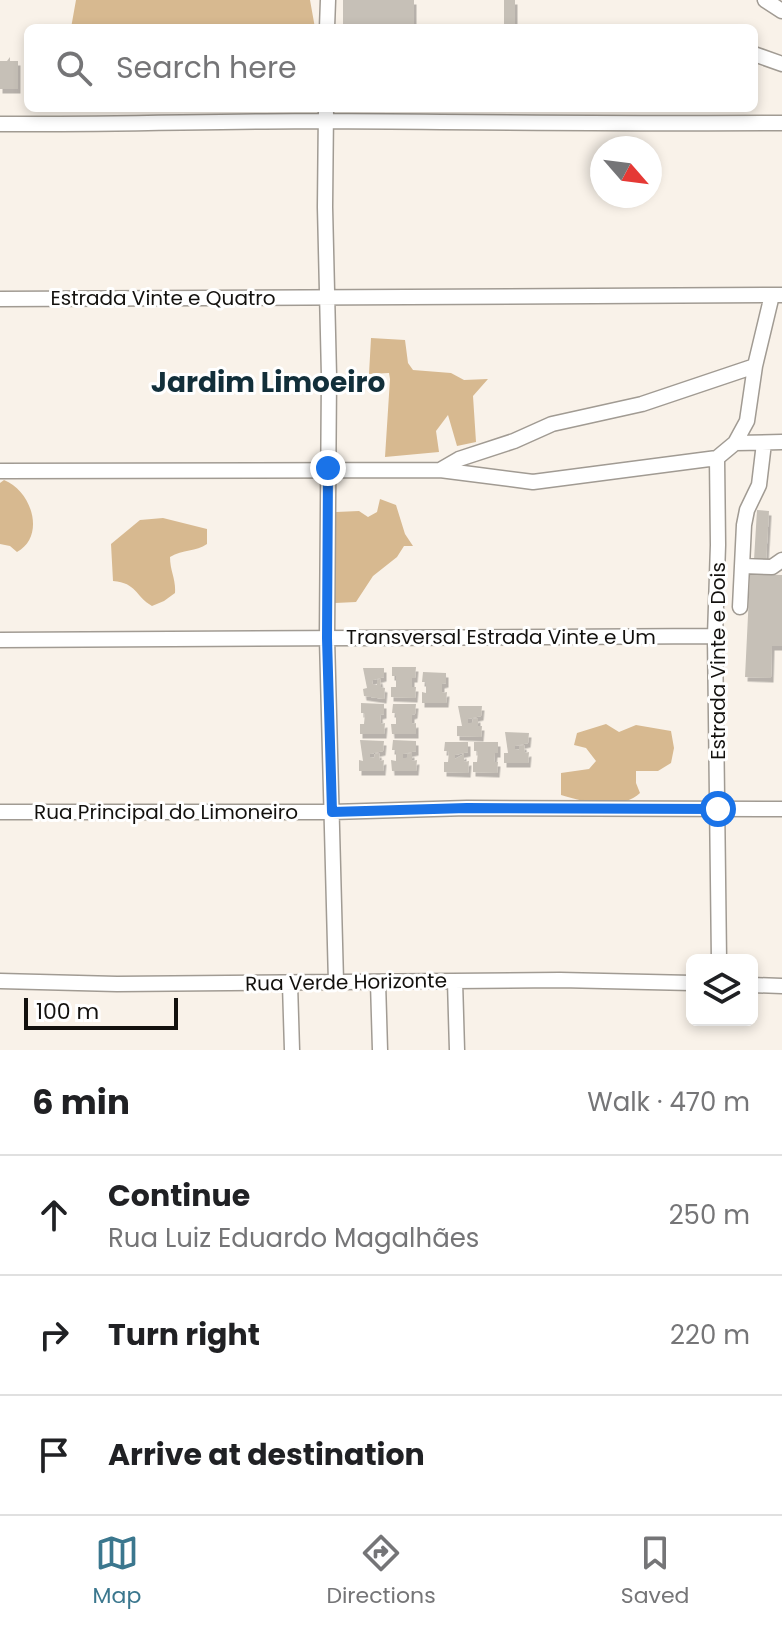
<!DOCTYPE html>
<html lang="en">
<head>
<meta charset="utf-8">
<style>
  body { margin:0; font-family:Poppins,sans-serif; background:#f6f6f6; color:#202124 }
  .controls { position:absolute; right:24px; bottom:24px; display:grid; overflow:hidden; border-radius:12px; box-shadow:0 4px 12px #0003 }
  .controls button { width:72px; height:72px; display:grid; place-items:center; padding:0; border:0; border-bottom:2px solid #e0e0e0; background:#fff; color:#202124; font:40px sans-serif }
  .compass { position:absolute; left:590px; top:136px; width:72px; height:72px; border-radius:50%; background:#fff; box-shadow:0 4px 12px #0003; rotate:118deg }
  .scale { position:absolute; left:24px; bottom:20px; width:154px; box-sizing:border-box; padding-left:8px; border:4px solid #13110e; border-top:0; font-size:22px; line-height:28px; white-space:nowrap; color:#13110e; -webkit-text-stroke:6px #fff; paint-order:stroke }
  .stop { position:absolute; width:24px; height:24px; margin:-18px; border:6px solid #1a73e8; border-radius:50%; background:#fff }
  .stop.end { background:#1a73e8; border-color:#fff; box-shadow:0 2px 8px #0008 }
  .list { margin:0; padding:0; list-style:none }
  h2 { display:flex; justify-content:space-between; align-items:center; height:104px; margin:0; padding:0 32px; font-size:34px }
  h2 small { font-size:26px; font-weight:400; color:#757577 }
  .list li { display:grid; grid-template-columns:52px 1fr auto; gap:24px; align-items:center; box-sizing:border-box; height:120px; padding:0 32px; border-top:2px solid #e0e0e0 }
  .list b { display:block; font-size:30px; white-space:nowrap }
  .list p { margin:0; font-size:26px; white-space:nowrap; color:#757577 }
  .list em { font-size:26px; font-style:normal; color:#757577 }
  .icon { flex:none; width:44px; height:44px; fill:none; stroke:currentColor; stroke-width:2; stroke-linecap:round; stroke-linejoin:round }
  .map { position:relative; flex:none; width:782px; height:1050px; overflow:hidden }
  .search { position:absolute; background:#fff; box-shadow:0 4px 12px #0003; left:24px; right:24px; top:24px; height:88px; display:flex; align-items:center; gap:20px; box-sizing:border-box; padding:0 28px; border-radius:12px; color:#757577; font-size:30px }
  .sheet { height:464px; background:#fff }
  nav { display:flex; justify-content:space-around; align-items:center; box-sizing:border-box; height:112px; border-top:2px solid #e0e0e0; background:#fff; font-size:22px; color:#757577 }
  nav a { display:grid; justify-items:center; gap:4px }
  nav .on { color:#3b778e }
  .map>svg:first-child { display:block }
  .forest { fill:#d7b990 }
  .building { fill:#c6c0b7; filter:url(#shadow) }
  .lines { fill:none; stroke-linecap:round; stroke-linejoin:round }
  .minor-casing { stroke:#a19b93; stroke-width:17 }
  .minor { stroke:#fff; stroke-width:14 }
  .route { stroke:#1a73e8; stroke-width:10 }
  .labels { text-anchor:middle; stroke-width:6; stroke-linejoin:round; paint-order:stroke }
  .street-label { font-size:20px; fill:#13110e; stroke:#fff }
  .district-label { font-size:28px; font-weight:bold; fill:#122f3a; stroke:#fff }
</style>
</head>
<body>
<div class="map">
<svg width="782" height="1050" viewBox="0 0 782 1050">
  <defs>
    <filter id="shadow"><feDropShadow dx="2.5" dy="4.5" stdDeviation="0" flood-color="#0004"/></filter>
  </defs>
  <rect width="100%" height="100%" fill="#f9f2e9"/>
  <path class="forest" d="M76,0h234l5,28h-220l-3,-4h-8l-3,4h-10z
    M371,338l34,2 3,23 5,7 38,3 13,7 24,-1 -15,17 3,46 -19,4 -9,-31 -12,16 3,21 -54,5 5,-78 -1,-6 -20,1z
    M4,480c28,11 42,56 13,72l-7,-6 -10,-2v-61z
    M380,499l16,6 9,29 8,12h-9l-7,11 -24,19 -17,26 -21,1 1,-91 23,-1 9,6 9,-5z
    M163,518l44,11v15c-11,8 -24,5 -37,13 0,14 6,22 5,36l-11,8 -12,5c-17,-10 -15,-23 -39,-25l-2,-37 29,-24z
    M606,724l13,8 17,-7 35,6 3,17 -3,15 -13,8h-22v12l4,10c-19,18 -56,9 -79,2v-22l28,-4 7,-8 -10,-13 -12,-3 3,-12z"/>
  <path class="building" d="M343,0h71v26h-71z
    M504,0h11v26h-11z
    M10,57v4h8v28h-18v-28h7z
    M757,510l12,1 -3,49h-12z
    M750,574l32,1v71h-10l-1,32 -26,-1z
    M392,667h24l-1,11h-3v9h4l-1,11 -24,-1v-10h5v-11h-4z
    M363,668h21v9l-11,3 -1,4 5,1v-5l3,-1 1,8 4,1 -1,11 -20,-3 -1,-7 4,-1z
    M423,672l23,1v10l-4,1v9l5,-1 -1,11h-24v-11l4,1v-11h-4z
    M361,703l23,1v10l-4,1 1,9 4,-1 -1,11h-24v-10h4l1,-11h-4z
    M393,704h23l-1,10 -3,1v9l4,-1v11h-24l-1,-10h5v-11h-4z
    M458,706h24l-1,10 -13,3v4h4l1,-4 5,-1v8h4l-1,11 -24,-1v-10h5z
    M505,732l24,1 -1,10 -13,3v3l4,1v-4l5,-1 1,8 4,-1 -1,11h-24v-10h4z
    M360,740l24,1 -1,10 -13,3v3l4,1 1,-4 4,-1 1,8 4,-1 -1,11h-24v-11l4,1z
    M393,740l23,1v10l-13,3v4h4v-4l5,-1v8l5,-1 -1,11h-24l-1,-11 5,1v-11h-4z
    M445,742h23v10l-13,3v4l9,-5v8l5,-1 -1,12 -24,-1v-10h4l1,-11h-5z
    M474,742h24v11h-3l-1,9h4l-1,11 -24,-1v-10h4l1,-11h-4z"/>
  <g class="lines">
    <defs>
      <path id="minor" d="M765,0l17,11
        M327,28l1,-28
        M754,54l28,10
        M326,108l-1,99 4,169 -2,262 9,344
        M0,124c109,1 218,-3 327,-3 152,1 303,3 455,2
        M0,299l782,-4
        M735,443l47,-1
        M717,458l1,87 -3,91 4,324
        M717,458l18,-15 12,-22 8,-55 17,-71
        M440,470l19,-11 55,-18 38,-17 90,-20 113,-38
        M0,471l440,-1 93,12 184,-24
        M743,566l29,1 10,-7
        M740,607l4,-82 3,-15 12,-25 5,-42
        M0,640l715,-4
        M0,812h332l135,-4 315,1
        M0,981l117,3 443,-4 132,3
        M455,981l2,69
        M378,982l2,68
        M290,984l2,66
        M752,985l30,1"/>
    </defs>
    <use href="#minor" class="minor-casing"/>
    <use href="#minor" class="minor"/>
  </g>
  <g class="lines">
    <path class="route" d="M328,468l-1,170 5,174 135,-4 251,1"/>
  </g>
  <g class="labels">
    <g class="street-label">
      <text x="163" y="305">Estrada Vinte e Quatro</text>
      <text x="501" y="644">Transversal Estrada Vinte e Um</text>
      <text transform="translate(718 661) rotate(-90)" y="7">Estrada Vinte e Dois</text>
      <text x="166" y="819">Rua Principal do Limoneiro</text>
      <text transform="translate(346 982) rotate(-1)" y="7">Rua Verde Horizonte</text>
    </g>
    <g class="district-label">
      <text x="268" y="392">Jardim Limoeiro</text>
    </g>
  </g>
</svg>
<div class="controls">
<button><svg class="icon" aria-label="layers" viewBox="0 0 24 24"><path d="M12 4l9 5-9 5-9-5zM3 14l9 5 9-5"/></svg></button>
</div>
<svg class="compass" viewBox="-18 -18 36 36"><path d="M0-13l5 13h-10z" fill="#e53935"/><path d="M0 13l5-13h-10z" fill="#757577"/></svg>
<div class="scale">100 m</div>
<div class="stop" style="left:718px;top:809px"></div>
<div class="stop end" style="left:328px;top:468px"></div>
<div class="search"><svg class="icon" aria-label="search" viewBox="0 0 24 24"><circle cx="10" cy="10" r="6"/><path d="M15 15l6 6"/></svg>Search here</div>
</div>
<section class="sheet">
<h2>6 min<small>Walk · 470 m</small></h2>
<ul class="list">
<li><svg class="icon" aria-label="ahead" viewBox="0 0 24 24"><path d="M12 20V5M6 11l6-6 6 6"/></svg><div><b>Continue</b><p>Rua Luiz Eduardo Magalhães</p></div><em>250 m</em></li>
<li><svg class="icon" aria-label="right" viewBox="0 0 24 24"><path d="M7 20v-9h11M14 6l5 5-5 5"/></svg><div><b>Turn right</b></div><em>220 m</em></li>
<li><svg class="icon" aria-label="arrive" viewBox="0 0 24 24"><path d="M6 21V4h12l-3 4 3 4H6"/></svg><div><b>Arrive at destination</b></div></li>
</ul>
</section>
<nav>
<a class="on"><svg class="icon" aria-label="map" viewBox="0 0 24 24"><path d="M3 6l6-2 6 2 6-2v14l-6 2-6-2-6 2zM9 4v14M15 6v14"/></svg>Map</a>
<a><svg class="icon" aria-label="directions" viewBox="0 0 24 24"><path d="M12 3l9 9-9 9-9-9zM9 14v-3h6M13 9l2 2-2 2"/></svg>Directions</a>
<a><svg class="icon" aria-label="saved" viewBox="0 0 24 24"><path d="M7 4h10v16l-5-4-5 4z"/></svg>Saved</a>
</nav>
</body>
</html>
